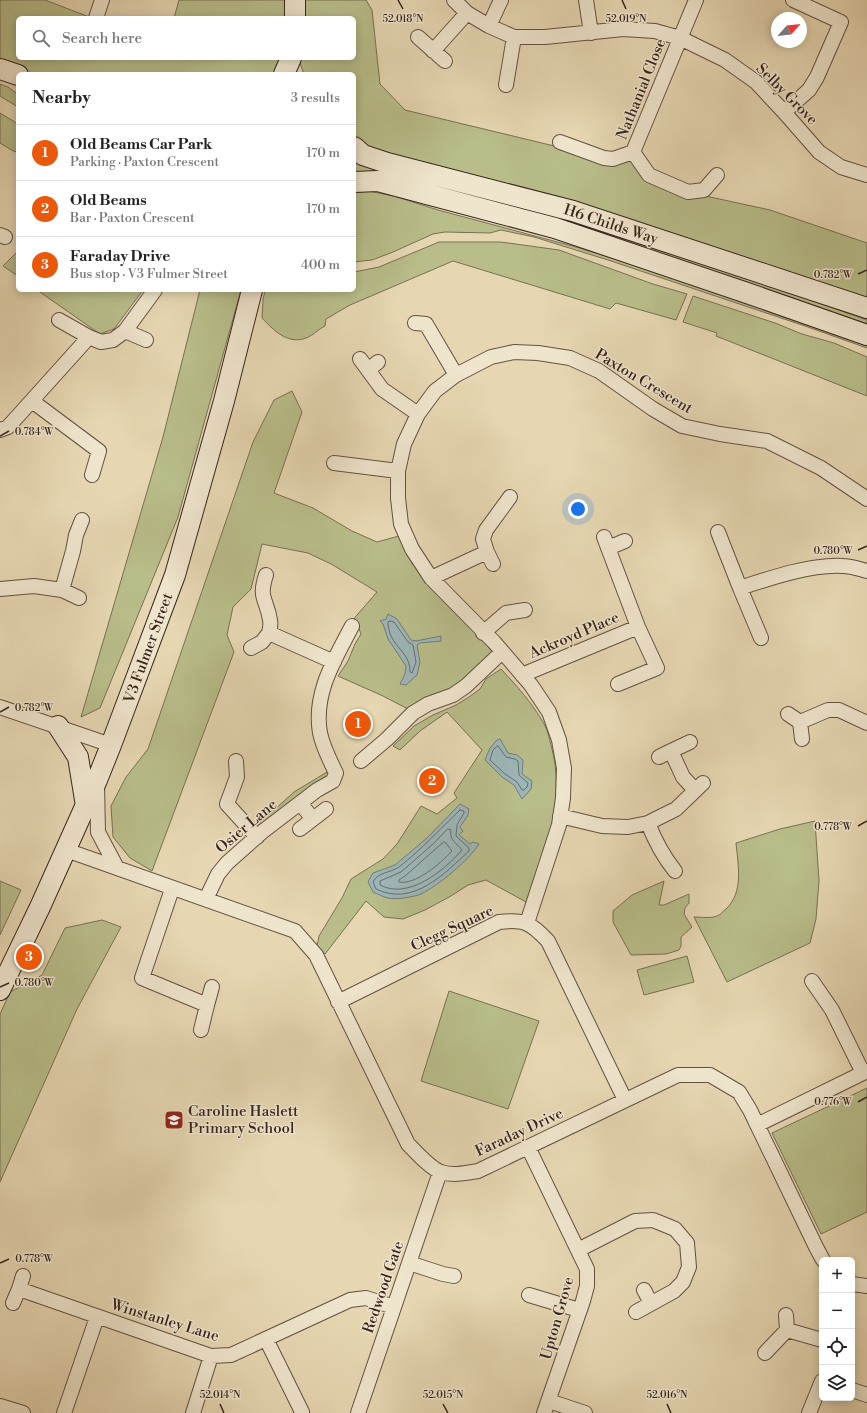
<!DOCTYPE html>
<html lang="en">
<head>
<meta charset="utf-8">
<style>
  body { margin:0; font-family:"Libre Bodoni",serif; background:#f6f6f6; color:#222 }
  .controls { position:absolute; right:12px; bottom:12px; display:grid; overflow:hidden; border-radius:6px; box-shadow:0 2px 10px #0003 }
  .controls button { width:36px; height:36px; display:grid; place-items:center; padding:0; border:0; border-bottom:1px solid #e0e0e0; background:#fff; color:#222; font:20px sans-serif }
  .compass { position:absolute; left:771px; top:12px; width:36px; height:36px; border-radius:50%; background:#fff; box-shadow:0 2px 10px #0003; rotate:63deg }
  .you { position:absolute; left:578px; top:509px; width:14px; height:14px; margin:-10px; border:3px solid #fff; border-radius:50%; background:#1a73e8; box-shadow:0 0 0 6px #1a73e833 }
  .badge { display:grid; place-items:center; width:26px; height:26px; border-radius:50%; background:#ea580c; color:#fff; font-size:13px; font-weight:700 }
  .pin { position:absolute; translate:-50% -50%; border:2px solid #fff; box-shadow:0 1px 4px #0006 }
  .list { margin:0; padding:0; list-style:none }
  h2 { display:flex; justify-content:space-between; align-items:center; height:52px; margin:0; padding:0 16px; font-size:17px }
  h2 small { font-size:13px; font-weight:400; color:#767676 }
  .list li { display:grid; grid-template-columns:26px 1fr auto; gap:12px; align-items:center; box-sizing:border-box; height:56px; padding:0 16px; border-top:1px solid #e0e0e0 }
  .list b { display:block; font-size:15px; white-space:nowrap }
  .list p { margin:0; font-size:13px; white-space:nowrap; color:#767676 }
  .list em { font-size:13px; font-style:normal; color:#767676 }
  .icon { flex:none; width:22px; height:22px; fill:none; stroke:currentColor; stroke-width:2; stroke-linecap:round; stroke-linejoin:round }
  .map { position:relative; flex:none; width:867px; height:1413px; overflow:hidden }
  .search { position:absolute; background:#fff; box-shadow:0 2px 10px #0003; left:16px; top:16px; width:340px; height:44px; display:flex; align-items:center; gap:10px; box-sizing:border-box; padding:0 14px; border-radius:6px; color:#767676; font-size:15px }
  .panel { position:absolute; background:#fff; box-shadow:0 2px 10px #0003; left:16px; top:72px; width:340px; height:220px; border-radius:6px }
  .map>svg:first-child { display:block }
  .green { fill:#b8bd8a; stroke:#787054 }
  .water { fill:#9cb6b8; stroke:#747c7a }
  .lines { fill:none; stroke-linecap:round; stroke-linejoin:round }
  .shore { stroke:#6a6d6a; stroke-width:1 }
  .street-casing { stroke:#645142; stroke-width:16 }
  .secondary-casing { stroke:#38241d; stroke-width:22 }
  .street { stroke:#efe5cd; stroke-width:14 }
  .secondary { stroke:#efe5cd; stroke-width:20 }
  .ticks { fill:none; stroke:#38241d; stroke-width:1.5 }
  .labels { text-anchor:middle; stroke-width:3; stroke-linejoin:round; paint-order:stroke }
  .street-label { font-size:15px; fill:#38241d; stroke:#efe5cd }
  .poi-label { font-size:15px; fill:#38241d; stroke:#efe5cd; text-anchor:start }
  .ticks-label { font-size:10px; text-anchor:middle; fill:#38241d; stroke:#efe5cd; stroke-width:3; stroke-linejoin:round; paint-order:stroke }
</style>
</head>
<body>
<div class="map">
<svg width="867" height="1413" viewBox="0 0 867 1413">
  <rect width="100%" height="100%" fill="#e6d7b2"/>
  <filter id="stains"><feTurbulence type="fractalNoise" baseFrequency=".005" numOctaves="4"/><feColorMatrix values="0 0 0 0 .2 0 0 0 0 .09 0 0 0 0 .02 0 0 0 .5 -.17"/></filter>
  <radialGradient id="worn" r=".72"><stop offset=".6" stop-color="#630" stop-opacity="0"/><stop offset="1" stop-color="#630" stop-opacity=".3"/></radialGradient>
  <path class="green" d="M0,0h45l47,18h-74v40h261l-4,16h-257l-18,-5z
    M179,0h109l-1,18h-113z
    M301,0h65l6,10 8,74 25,26 199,48 29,-6 16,23 38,17 83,18 97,33v65l-479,-150 -34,-18v-66h-50l-6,-16h56v-40h-53z
    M0,84l8,3 8,6 2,1v13l-18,-11z
    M0,113l18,11v26l-3,2 -15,-9z
    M354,158c172,51 344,101 513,162v9l-513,-154z
    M368,191l26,5 44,14 138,37 74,23 204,70 13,5v3l-62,-22 -197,-66 -74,-23 -33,-7 -11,3 -45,-1 -12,2 -40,18 -21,8 -18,2v-59l2,-1h-2v-9z
    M439,242h62l58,8 94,34 34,10 -11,26 -60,-17 -6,6 -157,-48 -103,44 -24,14 -1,7c-6,3 -13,10 -19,12 -18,7 -33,-8 -44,-20l1,-18 2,-10h89v-18l25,-5z
    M18,251v25l-15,-10z
    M37,290h106l-29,39 -14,5z
    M200,290h41l-63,227 -78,191 -19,9 82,-280z
    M693,296l82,27 27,11 32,9 33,14v39l-151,-60 1,-3 -34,-11z
    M292,391l10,21 -28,81 39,15 39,23 25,11 22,-6 14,29 80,87 -23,27 -60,31 -27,-14 -45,-20 10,-15 7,-17 6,-10 -3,-8 -7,-4 26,-30 -44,-27 -25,-12 -46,-9 -11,45 -18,18 -6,28 7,17 -82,219 -22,-13 -17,-21 -2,-31 15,-29 22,-28 105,-307 21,-42z
    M501,669c16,17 32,35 43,55 4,6 5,14 7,21 15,53 -5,108 -25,157l-40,-22 -18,5 -17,11 -26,14 -22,9 -19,-2 -18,-16 -41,53 -8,-8 2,-10 23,-38 9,-19 32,-20 14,-15 24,-38 16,8 20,-16 -3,-5 28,-43 -35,-38 -27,19 -20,19 -7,-4 21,-20 19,-11 23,-10 13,-8 11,-8 6,-10z
    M327,772l3,7 -67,51 -9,-2 40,-36z
    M815,821l4,60 -3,38 -6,24 -83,39 -33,-65c8,0 18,2 25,-2 2,-1 5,-5 7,-6 18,-17 12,-44 10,-66l44,-14z
    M0,881l21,9 -21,45z
    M664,881l-5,24h5l25,-11v9l-4,5 -1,6 8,13 -11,10v9l-2,4 -13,4 -35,1 -18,-33v-11l19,-16z
    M102,920l19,7 -44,82 -77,173v-168l10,-22 32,-17 23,-47z
    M687,956l7,26 -50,13 -7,-25z
    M449,991l90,30 -31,88 -87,-28z
    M867,1088v124l-46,22 -49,-101z"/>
  <path class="water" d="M388,614l9,5 14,21 5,1 25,-5v5l-21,2 -3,2 3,17 -3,13 -11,10 -6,-1 5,-10 1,-8 -18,-27 -5,-15 -3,-3 6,-2z
    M500,739l8,14 9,2 6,5 -1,14 10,7 -1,8 -9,10 -8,-14 -12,-8 -17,-17 5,-12 7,-8z
    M460,804l9,5 -1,6 -8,12 3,4 -4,4 11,9 3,-2 6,2c-11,17 -40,41 -58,50 -7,3 -26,6 -33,4 -5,-1 -10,-4 -15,-6l-5,-10 5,-9 22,-8 32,-27z"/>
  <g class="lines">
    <path class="shore" d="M389,621l5,1 14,20 5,3 3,17 -4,11 -2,-1c1,-16 -13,-23 -19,-36 -2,-4 -2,-8 -3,-12z
      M498,746l8,11 9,2 3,2 1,14 9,8 -1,4 -3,3h-2l-5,-8 -12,-8 -15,-14 3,-10z
      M460,810l4,1v2l-7,12 -1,11 13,12v3c-25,23 -56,56 -93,38l-3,-7c5,-10 17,-9 26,-15 22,-17 41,-38 61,-57z
      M448,829l3,1c-2,11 6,13 11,20 -18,21 -54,50 -82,35v-4l21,-9 32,-28z
      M444,842l2,1 6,8c-11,12 -36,34 -53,31v-2l6,-4z"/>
    <defs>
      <path id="street" d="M454,0l13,13 22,13 25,11h31l78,-8 32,2 25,7 45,22 31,22 28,30 35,40 22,15 26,8
        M586,0l5,33
        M696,0l-63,152 16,23 39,17 16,-2 13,-15
        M96,18l6,-18
        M489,26l12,-26
        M418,37l27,24
        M433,51l34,-38
        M506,85l8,-48
        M784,112l25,-22 8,-13 24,-55 -48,-22
        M560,142l44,16 9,1 20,-7
        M0,235l5,2
        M415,323l11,1 30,51
        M125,331l21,9
        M89,337l12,5 12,-2 12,-9 30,-41
        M360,359l22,30 36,25
        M368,370l10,-8
        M32,401l67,50 -7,24
        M0,430l8,-3 81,-90 -30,-17
        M334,463l64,8
        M718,532l22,56 21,50
        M604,537l34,90 19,41 -39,16
        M608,548l17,-7
        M487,552l6,12
        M266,575c-8,24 1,24 4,45 1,4 0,9 -1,13l65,29
        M431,578l56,-26 -4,-13 3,-9 24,-33
        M740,588c30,-10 71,-24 103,-22 8,0 16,3 24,5
        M0,589l34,-3 28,4 17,8
        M62,590l11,-39 3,-16 6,-15
        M483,633l23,-20 19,-3
        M251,648l11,-6 7,-9
        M522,675l116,-48
        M0,707l111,38
        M788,714l12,8
        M802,739l-2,-17 28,-12h11l28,13
        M690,742l-19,9 12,26 12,13
        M659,757l12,-6
        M236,761l1,16 -10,27 30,33
        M361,761l26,-22 26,-26 15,-9 25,-9 13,-9 36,-34
        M97,784l1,48 19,36
        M560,816l42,10 26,1 20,-4 28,-14 27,-26
        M313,819l13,-10
        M648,823c7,18 15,33 27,48
        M300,829l13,-10 -13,-16
        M66,850l229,81 21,24 92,189c8,8 23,25 33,28 12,4 25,1 37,-1l200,-96h32l29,17 11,18 66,137 7,13
        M172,889l-30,89 65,27 -6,25
        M206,899l12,-25 9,-11 35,-31 55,-42 16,-9 3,-8c-6,-12 -13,-26 -16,-40 -7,-40 15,-74 32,-107
        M527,923l32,-98 4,-27 1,-30 -5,-28 -10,-28 -18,-27 -37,-43 -63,-64 -19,-29 -11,-25 -3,-26v-27l6,-27 14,-30 17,-23 21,-16 35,-18 23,-5 24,1 32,5 29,13 54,38 29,17 38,8 47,7 54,27 46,31
        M812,981l20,29 31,63
        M338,1002l161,-80c25,-3 31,0 49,19l77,159
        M207,1005l5,-18
        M757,1125l110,-54
        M528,1147l59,122v17l-4,15 -39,112
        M578,1250l57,-29 18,-1 22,9 12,14 2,24 -6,15 -9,9 -38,21
        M409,1263l34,11 11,2
        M23,1276l-4,13 192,67 20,-1 119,-55 16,-2 28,9
        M852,1284l15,2
        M644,1290l7,13
        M529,1295l50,15
        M13,1303l6,-14
        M786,1315l1,15
        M266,1339l36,73
        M765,1353l22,-23 35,10
        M852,1390l15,5
        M549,1401l36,12
        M0,1406l23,7
        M64,1413l33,-96
        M193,1413l18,-57
        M358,1413l82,-241
        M809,1413l13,-32"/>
      <path id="secondary" d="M295,18v-18
        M0,69l18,6
        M284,74l7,-16
        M354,147l9,8 24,8 186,48 294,97
        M354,182l24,-1 177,47 192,65 120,42
        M58,726l20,31 8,49
        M0,990l40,-83 57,-127 14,-35 64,-170 49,-174 28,-111"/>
    </defs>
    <use href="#street" class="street-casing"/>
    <use href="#secondary" class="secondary-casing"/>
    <use href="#street" class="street"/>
    <use href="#secondary" class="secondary"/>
  </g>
  <path class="ticks" d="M398,0l5,9M622,0l4,9M858,274l9,-4M0,436l9,-5M858,550l9,-4M0,712l9,-5M858,826l9,-5M0,987l9,-4M858,1102l9,-5M0,1263l9,-4M220,1404l4,9M443,1404l5,9M667,1404l4,9"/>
  <defs>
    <symbol id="school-square" viewBox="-11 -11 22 22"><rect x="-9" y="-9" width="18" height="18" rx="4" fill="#8f2418" stroke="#efe5cd"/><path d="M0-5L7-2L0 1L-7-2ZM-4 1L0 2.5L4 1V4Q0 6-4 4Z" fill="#fff"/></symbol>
  </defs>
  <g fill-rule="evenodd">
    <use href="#school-square" x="163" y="1109" width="22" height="22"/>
  </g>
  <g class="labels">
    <g class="street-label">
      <text transform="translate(641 89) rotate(-68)" y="5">Nathanial Close</text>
      <text transform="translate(787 94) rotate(45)" y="5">Selby Grove</text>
      <text transform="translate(611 224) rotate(18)" y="5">H6 Childs Way</text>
      <text transform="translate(644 381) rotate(31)" y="5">Paxton Crescent</text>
      <text transform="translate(574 635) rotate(-23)" y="5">Ackroyd Place</text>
      <text transform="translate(148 648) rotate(-70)" y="5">V3 Fulmer Street</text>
      <text transform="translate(246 826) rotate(-40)" y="5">Osier Lane</text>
      <text transform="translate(452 928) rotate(-25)" y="5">Clegg Square</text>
      <text transform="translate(519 1132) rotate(-25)" y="5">Faraday Drive</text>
      <text transform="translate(383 1287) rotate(-71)" y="5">Redwood Gate</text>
      <text transform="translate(557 1318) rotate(-74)" y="5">Upton Grove</text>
      <text transform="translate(165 1320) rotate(17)" y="5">Winstanley Lane</text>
    </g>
    <g class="poi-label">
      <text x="188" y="1116">Caroline Haslett<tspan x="188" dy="17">Primary School</tspan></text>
    </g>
  </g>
  <g class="ticks-label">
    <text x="403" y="22">52.018°N</text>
    <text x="626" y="22">52.019°N</text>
    <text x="833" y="278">0.782°W</text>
    <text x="34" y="435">0.784°W</text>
    <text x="833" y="554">0.780°W</text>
    <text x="34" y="711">0.782°W</text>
    <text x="833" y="830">0.778°W</text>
    <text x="34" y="986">0.780°W</text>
    <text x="833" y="1105">0.776°W</text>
    <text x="34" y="1262">0.778°W</text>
    <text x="220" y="1398">52.014°N</text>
    <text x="443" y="1398">52.015°N</text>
    <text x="667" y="1398">52.016°N</text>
  </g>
  <rect width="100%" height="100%" filter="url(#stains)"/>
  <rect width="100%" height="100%" fill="url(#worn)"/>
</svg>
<div class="controls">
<button>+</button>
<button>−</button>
<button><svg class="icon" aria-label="locate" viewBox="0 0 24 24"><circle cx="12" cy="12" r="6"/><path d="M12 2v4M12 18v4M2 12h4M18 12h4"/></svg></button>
<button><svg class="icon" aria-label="layers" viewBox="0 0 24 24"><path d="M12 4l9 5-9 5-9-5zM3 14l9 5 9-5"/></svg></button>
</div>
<svg class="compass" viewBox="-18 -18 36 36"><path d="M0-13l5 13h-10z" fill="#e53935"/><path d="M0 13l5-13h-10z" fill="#767676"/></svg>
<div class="you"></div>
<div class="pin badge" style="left:358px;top:724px">1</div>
<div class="pin badge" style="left:432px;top:781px">2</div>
<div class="pin badge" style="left:29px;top:957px">3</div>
<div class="search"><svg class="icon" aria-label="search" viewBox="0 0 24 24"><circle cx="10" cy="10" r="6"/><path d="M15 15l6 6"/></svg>Search here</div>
<section class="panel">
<h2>Nearby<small>3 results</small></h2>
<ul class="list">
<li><span class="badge">1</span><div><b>Old Beams Car Park</b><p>Parking · Paxton Crescent</p></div><em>170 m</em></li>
<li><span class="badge">2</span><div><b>Old Beams</b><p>Bar · Paxton Crescent</p></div><em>170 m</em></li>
<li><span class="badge">3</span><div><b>Faraday Drive</b><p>Bus stop · V3 Fulmer Street</p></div><em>400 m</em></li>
</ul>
</section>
</div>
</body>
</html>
